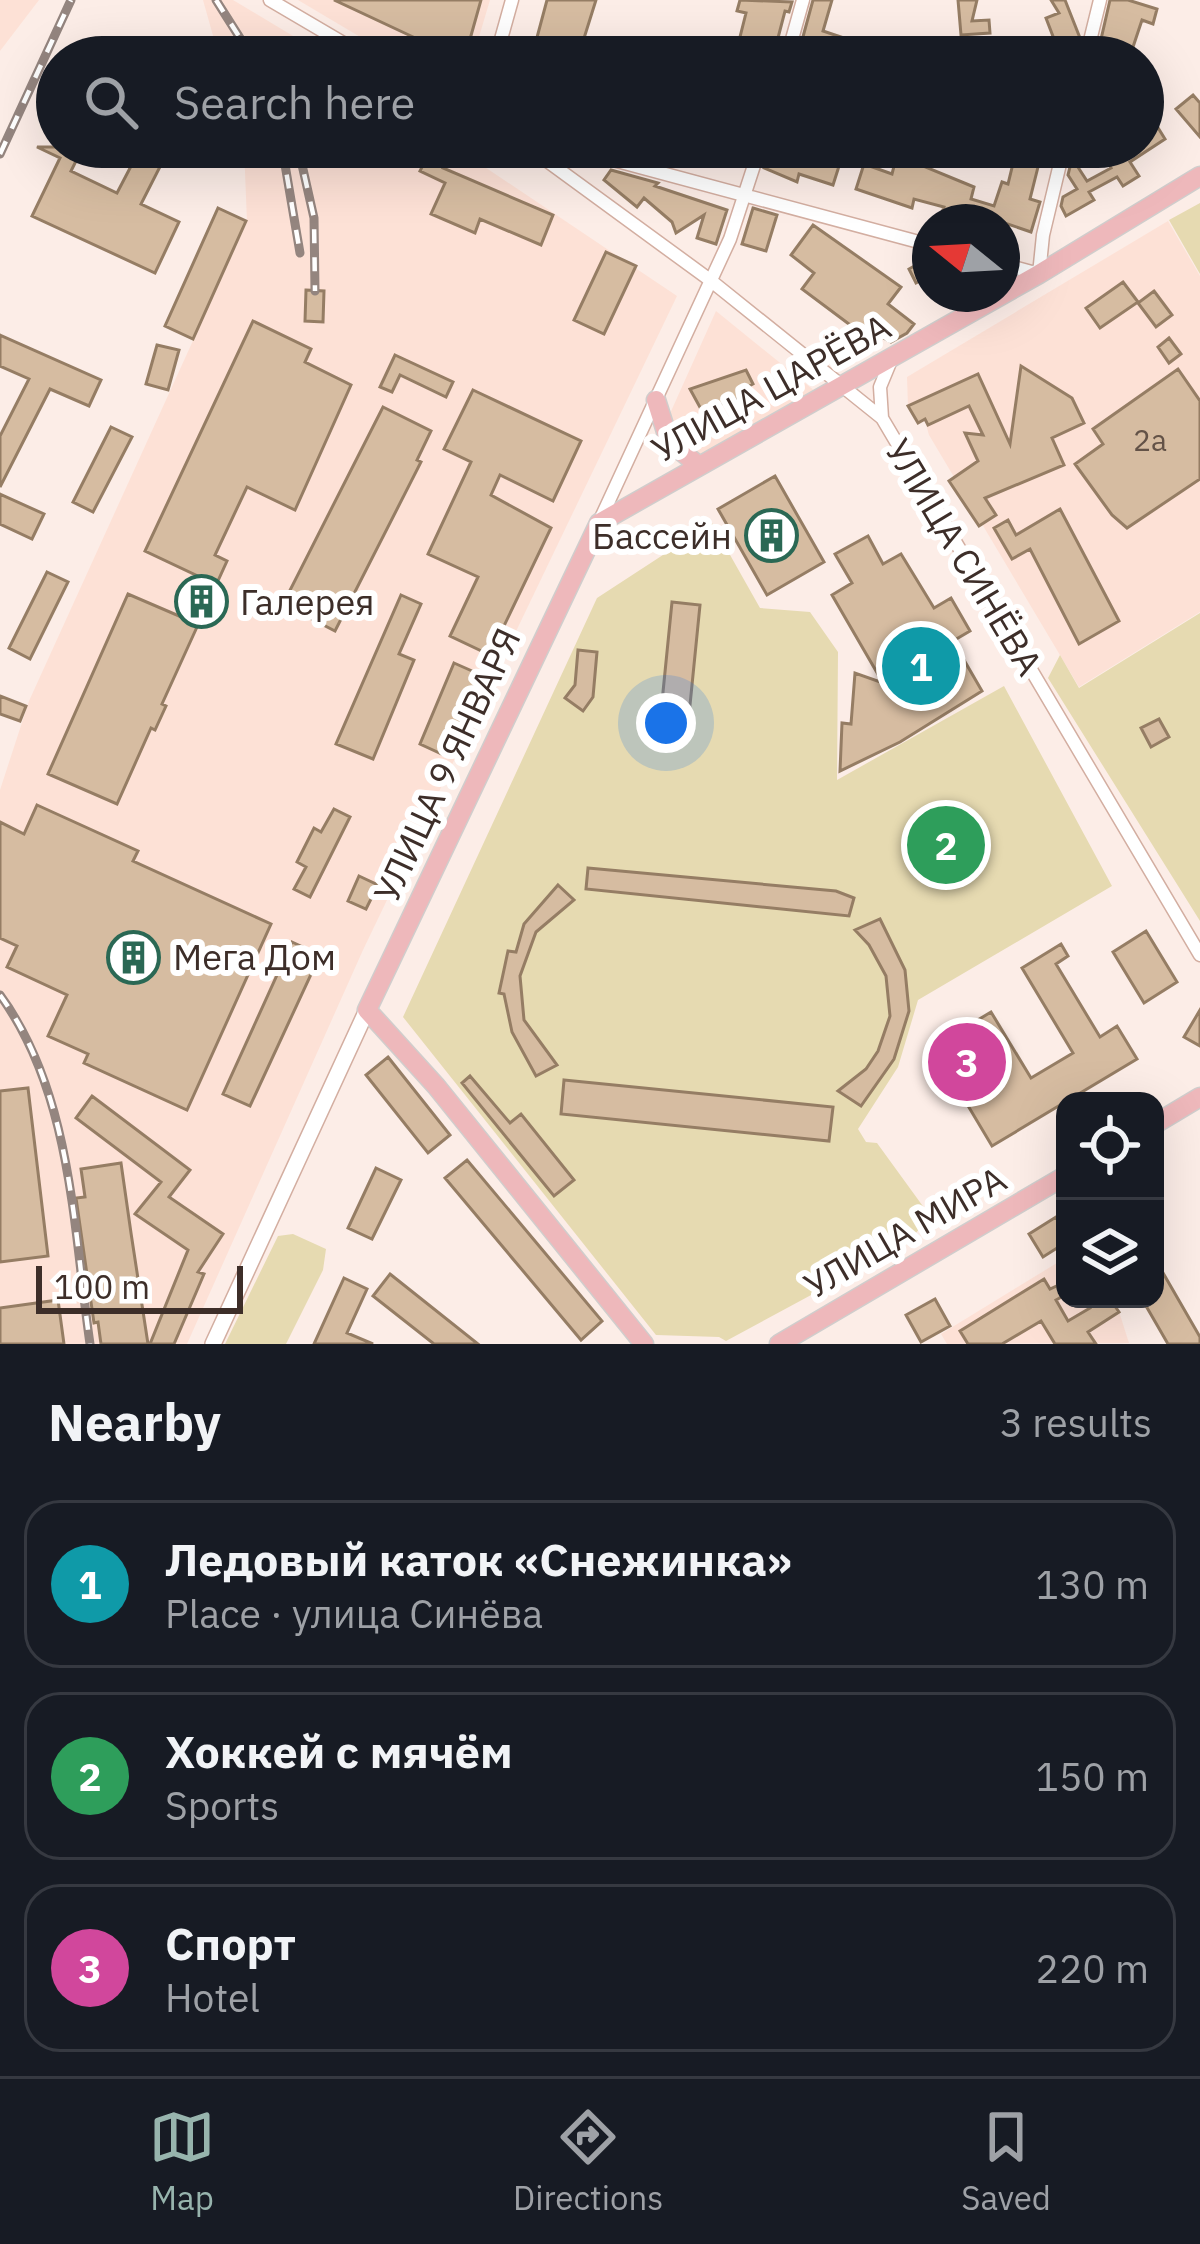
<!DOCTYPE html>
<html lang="en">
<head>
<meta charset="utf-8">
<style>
  body { margin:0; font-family:"IBM Plex Sans",sans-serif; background:#242831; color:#f1f3f6 }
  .controls { position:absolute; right:36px; bottom:36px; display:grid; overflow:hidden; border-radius:24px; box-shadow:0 12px 48px #0002 }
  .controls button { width:108px; height:108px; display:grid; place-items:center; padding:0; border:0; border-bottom:3px solid #363941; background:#171b24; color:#f1f3f6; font:60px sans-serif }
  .compass { position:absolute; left:912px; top:204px; width:108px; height:108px; border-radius:50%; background:#171b24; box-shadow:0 12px 48px #0002; rotate:288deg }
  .scale { position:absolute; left:36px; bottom:30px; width:207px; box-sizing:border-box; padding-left:12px; border:6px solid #3d2e29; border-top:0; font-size:33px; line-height:42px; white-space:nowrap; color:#3d2e29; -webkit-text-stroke:9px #fff; paint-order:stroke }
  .you { position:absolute; left:666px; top:723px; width:42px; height:42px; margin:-30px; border:9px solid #fff; border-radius:50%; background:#1a73e8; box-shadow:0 0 0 18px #1a73e833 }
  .badge { display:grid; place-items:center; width:78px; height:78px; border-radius:50%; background:#97b4ad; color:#fff; font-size:39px; font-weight:700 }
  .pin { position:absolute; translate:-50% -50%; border:6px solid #fff; box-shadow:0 3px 12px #0006 }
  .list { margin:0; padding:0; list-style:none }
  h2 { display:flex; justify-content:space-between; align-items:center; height:156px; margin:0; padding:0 48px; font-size:51px }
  h2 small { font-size:39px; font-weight:400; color:#9ea1a6 }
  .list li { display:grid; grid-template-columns:78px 1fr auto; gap:36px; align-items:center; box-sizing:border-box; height:168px; margin:0 24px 24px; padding:0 24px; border:3px solid #363941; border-radius:36px }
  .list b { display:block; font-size:45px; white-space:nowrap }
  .list p { margin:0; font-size:39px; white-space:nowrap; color:#9ea1a6 }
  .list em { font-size:39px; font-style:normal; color:#9ea1a6 }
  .icon { flex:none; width:66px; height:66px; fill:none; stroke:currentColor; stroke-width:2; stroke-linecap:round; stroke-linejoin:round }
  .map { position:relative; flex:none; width:1200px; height:1344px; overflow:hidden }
  .search { position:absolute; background:#171b24; box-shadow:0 12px 48px #0002; left:36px; right:36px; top:36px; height:132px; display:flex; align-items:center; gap:30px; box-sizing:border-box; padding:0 42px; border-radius:66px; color:#9ea1a6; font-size:45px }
  .sheet { height:732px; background:#171b24 }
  nav { display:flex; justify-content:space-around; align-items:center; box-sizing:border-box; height:168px; border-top:3px solid #363941; background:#171b24; font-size:33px; color:#9ea1a6 }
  nav a { display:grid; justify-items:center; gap:6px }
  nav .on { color:#97b4ad }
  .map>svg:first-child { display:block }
  .built { fill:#fde1d6 }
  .green { fill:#e6dab1 }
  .building { fill:#d6bca1; stroke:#957d64; stroke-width:3 }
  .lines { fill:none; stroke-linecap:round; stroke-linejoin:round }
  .minor-casing { stroke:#d3aea1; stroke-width:15 }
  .tertiary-casing { stroke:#d3aea1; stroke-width:18 }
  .primary-casing { stroke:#d0cdcc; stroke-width:21 }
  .minor { stroke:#fff; stroke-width:12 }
  .tertiary { stroke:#fff; stroke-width:15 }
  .primary { stroke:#eeb8bb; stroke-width:18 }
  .rail-casing { stroke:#94857f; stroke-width:9 }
  .rail { stroke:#fff; stroke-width:4.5; stroke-dasharray:14; stroke-linecap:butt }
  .labels { text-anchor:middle; stroke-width:12; stroke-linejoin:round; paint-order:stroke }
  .number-label { font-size:30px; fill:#635247 }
  .street-label { font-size:36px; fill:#3d2e29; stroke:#fff }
  .poi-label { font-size:36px; fill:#3d2e29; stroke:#fff; text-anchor:start }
</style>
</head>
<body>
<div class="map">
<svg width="1200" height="1344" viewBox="0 0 1200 1344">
  <rect width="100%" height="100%" fill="#fcede7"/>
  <path class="built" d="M0,0h39l-39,51z
    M203,0h30l95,57h-109z
    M298,0h192l-17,57h-79z
    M244,147h211l222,149 -314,654 -176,394h-187v-554l29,-89 218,-479z
    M1168,221l32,55v336l-121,75 -150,-252 -4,-14 -7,3 -10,-18 -1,-29z
    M716,311l100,81 -118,67 -24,-21 -6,-20z
    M1065,1258v41h50l14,44 -182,1 -6,-10z"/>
  <path class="green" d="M1200,203v71l-31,-54z
    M712,523l48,85 50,4 28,40 -1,128 167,-94 108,200 -194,114 -20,67 -40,62 8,13 11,1 53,73 -24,29 -12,-6 -19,11 1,10 -150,81 -7,-4 -63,-2 -253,-318 194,-419z
    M1200,613v308l-152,-243 12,-23 19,33z
    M293,1234l33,15 -3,21 -37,74h-61l53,-108z"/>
  <path class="building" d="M334,0h147l-16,57 -40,-2 3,-11z
    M547,0h49l-16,51 -21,-6 -3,10 -17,-5 -2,7h-18l4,-15 12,3z
    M740,0l52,2 -3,10 -4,-1 -12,46h-28l2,-5 -10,-3 9,-36 -9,-2z
    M813,0h19l-9,31 21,7 -5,19h-21l3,-7 -20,-6z
    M958,0h19l-5,21 17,-1 1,13 -29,2z
    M1051,0h14l15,38 -2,6 -19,8 -13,-34 13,-5z
    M1110,0h18l29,9 -4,15 -11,-4 -11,33 -32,-5z
    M1193,95l7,8v34l-24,-28z
    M1152,118l13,21 -35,23 9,14 -16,10 -6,-9 -28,15 5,8 -28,16 -5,-10 2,-9 14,-8 -9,-14 3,-12 3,-2 13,20 24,-13 -13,-21h45v-23z
    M37,147h46l-12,24 46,22 24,-46h29l-29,57 38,18 -24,51 -123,-57 28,-58z
    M432,147h14l-5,12 5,3 -3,6 110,47 -12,30 -61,-26 -5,14 -44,-19 14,-31 -25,-12z
    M770,147h38l-2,5 34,11 -7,22 -34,-11 -2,8 -33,-14z
    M899,147h24l-5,17 56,23 -3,12 23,7 8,-24 6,2 9,-37h26l-13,52 10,3 -9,30 -29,-10h-38l-23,-7 3,-8 -30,-8 -2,9 -56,-19 8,-25 28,10z
    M611,170l47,13 -3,3 72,24 -11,34 -19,-6 7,-23 -28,18 -4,-11 -28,-24 -7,9 -33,-27z
    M218,208l28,13 -53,118 -28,-13z
    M753,208l24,7 -11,36 -24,-7z
    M813,225l88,62 -13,17 26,20 -7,9 -16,9 -22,-12 -4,6 -63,-47 12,-16 -23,-18z
    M606,252l30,14 -32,68 -30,-14z
    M925,260l5,15 -14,8 -7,-14z
    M1123,282l15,20 -38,26 -14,-20z
    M306,290l18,1 -1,31 -18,-1z
    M1154,291l18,24 -16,12 -18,-24z
    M253,321l58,28 -6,13 46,23 -56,125 -48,-23 -32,68 12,6 -65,143 4,2 -11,24 -4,-2 -34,76 -69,-30 80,-180 58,25 18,-40 -59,-28z
    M0,335l101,45 -12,26 -39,-17 -50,98v-51l29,-57 -29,-13z
    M1169,338l12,16 -12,9 -11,-16z
    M157,345l22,5 -11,40 -22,-6z
    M395,355l58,27 -7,15 -46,-22 -8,17 -12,-5z
    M1021,366l51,32 12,25 -32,15 12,27 -79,33 11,17 -17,11 -30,-45 29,-20 -13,-28 18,2 -14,-29 -41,19 -3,-6 -7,4 -10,-17 70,-32 32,70z
    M1178,369l22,32v78l-73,49 -15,-13 -37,-51 28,-20 -10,-15z
    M746,370l7,14 -11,6 3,6 -43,15 -12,-22z
    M473,390l108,51 -28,60 -53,-26 -9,20 60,33 -61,127 -40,-19 28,-59 -50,-23 43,-92 -27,-13z
    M383,407l48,24 -14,29 4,2 -86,169 -52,-27z
    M111,427l21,10 -39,75 -20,-10z
    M775,476l49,86 -57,33 -49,-86z
    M0,494l44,20 -12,25 -32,-15z
    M1060,509l59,112 -40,23 -49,-95 -18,10 -18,-31 14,-8 8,15z
    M868,536l15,28 18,-10 33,54 17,-10 19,33 -17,10 29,50 -82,51 -60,29 2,-48 9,1 4,-51 28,10 -51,-88 20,-12 -17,-29z
    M47,572l21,10 -38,77 -21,-11z
    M401,595l20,9 -22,50 15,6 -41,99 -37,-15z
    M672,602l28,3 -11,110 -28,-3z
    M578,650l19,2 -4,45 -10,14 -18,-13 10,-13z
    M454,663l27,12 -35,81 -26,-12z
    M0,696l26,10 -6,15 -20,-7z
    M1159,719l10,18 -18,10 -10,-19z
    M37,805l101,46 -5,10 138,63 -84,186 -103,-47 4,-9 -40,-18 19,-41 -60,-28 10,-21 -17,-8v-116l24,12z
    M334,809l16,8 -40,80 -16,-8 12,-22 -9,-5 17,-34 7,4z
    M588,868l248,23 18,7 -5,18 -263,-27z
    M359,876l19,9 -12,24 -18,-8z
    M558,885l16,15 -38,32 -16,44 4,44 33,45 -21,11 -24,-44 -8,-38 -5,-1 9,-42 8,1 8,-28z
    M880,919l25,51 4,41 -15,48 -33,47 -23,-15 28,-22 12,-18 12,-35 -4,-40 -17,-31 -14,-15z
    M1146,931l31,51 -33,21 -31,-51z
    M292,942l28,13 -70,151 -27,-12z
    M1061,944l7,12 -12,8 44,73 17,-11 20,33 -145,87 -59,-99 58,-35 40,66 42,-25 -51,-85z
    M1200,1010v36l-16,-9z
    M388,1057l62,78 -22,18 -62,-78z
    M470,1076l40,47 11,-9 53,66 -20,16 -92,-113z
    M564,1080l269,27 -4,34 -268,-27z
    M28,1088l20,168 -48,6v-171z
    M92,1096l98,74 -21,27 54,37 -25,38 6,2 -30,70h-24l38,-94 -53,-36 26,-32 -85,-64z
    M467,1160l135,161 -21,19 -136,-162z
    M121,1163l10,70 17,111h-47l-3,-22 -4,1 -18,-125 9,-1 -4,-28z
    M376,1168l25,12 -29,59 -24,-11z
    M1056,1217l9,14v12l-22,14 -14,-23z
    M1155,1259l45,78v7h-32l-26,-45h13z
    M390,1274l88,70h-44l-61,-48z
    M344,1278l23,11 -20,44 26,11h-59z
    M1044,1279l6,10 15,-7v13l-9,5 12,21 22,-13 -5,-9h25l9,13 -31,20 8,12h-41l-14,-23 -39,23h-34l-8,-13z
    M935,1299l15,27 -29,16 -15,-27z
    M58,1300l6,44h-64v-36z"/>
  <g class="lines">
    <defs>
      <path id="minor" d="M270,0l97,57
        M496,57l16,-57
        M787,57l16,-57
        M1086,57l14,-57
        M528,147l182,133 172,138 318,537
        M565,147l365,98
        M1002,264l37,10 4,-39 21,-88
        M882,418l-2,-31 12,-29
        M600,520l130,-281 30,-92"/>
      <path id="tertiary" d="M213,1344l154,-334"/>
      <path id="primary" d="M656,400l13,41 30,25
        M1155,1124l45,-27
        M644,1344l-208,-258 -69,-76 22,-46 210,-441 440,-249 161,-98
        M779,1344l286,-168"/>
    </defs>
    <use href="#minor" class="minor-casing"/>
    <use href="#tertiary" class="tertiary-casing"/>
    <use href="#primary" class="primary-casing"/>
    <use href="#minor" class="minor"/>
    <use href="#tertiary" class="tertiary"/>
    <use href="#primary" class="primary"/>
    <defs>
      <path id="rail" d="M216,0l36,57
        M282,147l18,106
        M298,147l16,71 1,73
        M0,154l71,-154
        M0,995c72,99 73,232 90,349"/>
    </defs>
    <use href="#rail" class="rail-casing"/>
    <use href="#rail" class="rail"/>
  </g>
  <defs>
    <symbol id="building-ring" viewBox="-11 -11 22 22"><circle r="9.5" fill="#fff" stroke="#2a6854" stroke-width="1.5"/><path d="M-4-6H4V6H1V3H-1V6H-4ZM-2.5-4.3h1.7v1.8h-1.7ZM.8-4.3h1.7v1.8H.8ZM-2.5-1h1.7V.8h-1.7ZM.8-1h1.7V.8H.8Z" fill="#2a6854"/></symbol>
  </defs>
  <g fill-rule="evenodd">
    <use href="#building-ring" x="742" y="506" width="59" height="59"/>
    <use href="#building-ring" x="172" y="572" width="59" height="59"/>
    <use href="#building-ring" x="104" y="928" width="59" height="59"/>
  </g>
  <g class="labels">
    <g class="number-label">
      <text x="1150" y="451">2а</text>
    </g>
    <g class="street-label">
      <text transform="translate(771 388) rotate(-29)" y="13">УЛИЦА ЦАРЁВА</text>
      <text transform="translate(964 557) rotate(59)" y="13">УЛИЦА СИНЁВА</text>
      <text transform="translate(447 765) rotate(-65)" y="13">УЛИЦА 9 ЯНВАРЯ</text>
      <text transform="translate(905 1232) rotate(-30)" y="13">УЛИЦА МИРА</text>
    </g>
    <g class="poi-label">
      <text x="732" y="549" text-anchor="end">Бассейн</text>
      <text x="240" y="615">Галерея</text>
      <text x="173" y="970">Мега Дом</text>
    </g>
  </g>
</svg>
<div class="controls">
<button><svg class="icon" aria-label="locate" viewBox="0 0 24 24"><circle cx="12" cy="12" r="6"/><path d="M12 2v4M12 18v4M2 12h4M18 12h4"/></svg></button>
<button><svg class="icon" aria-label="layers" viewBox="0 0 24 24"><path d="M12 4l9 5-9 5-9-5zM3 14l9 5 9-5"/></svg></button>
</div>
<svg class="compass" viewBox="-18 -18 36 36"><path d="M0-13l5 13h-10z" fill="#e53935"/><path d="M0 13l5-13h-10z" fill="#9ea1a6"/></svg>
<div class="scale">100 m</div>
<div class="you"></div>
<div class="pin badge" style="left:921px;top:666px;background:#0f9aa8">1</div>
<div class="pin badge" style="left:946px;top:845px;background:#2e9e5b">2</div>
<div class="pin badge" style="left:967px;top:1062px;background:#d1479c">3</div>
<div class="search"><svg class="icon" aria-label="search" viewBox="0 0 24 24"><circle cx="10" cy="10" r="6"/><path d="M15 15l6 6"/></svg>Search here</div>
</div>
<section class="sheet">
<h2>Nearby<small>3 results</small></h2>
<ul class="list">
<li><span class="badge" style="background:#0f9aa8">1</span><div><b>Ледовый каток «Снежинка»</b><p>Place · улица Синёва</p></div><em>130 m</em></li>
<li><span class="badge" style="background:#2e9e5b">2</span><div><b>Хоккей с мячём</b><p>Sports</p></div><em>150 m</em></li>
<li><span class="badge" style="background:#d1479c">3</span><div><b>Спорт</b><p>Hotel</p></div><em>220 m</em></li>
</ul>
</section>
<nav>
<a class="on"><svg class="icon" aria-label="map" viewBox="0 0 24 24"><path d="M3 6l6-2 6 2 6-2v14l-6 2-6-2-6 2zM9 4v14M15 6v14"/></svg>Map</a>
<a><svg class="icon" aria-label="directions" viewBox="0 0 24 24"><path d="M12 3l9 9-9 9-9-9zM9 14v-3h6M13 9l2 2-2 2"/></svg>Directions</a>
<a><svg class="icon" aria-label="saved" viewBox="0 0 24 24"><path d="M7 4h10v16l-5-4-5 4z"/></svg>Saved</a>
</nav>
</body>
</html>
